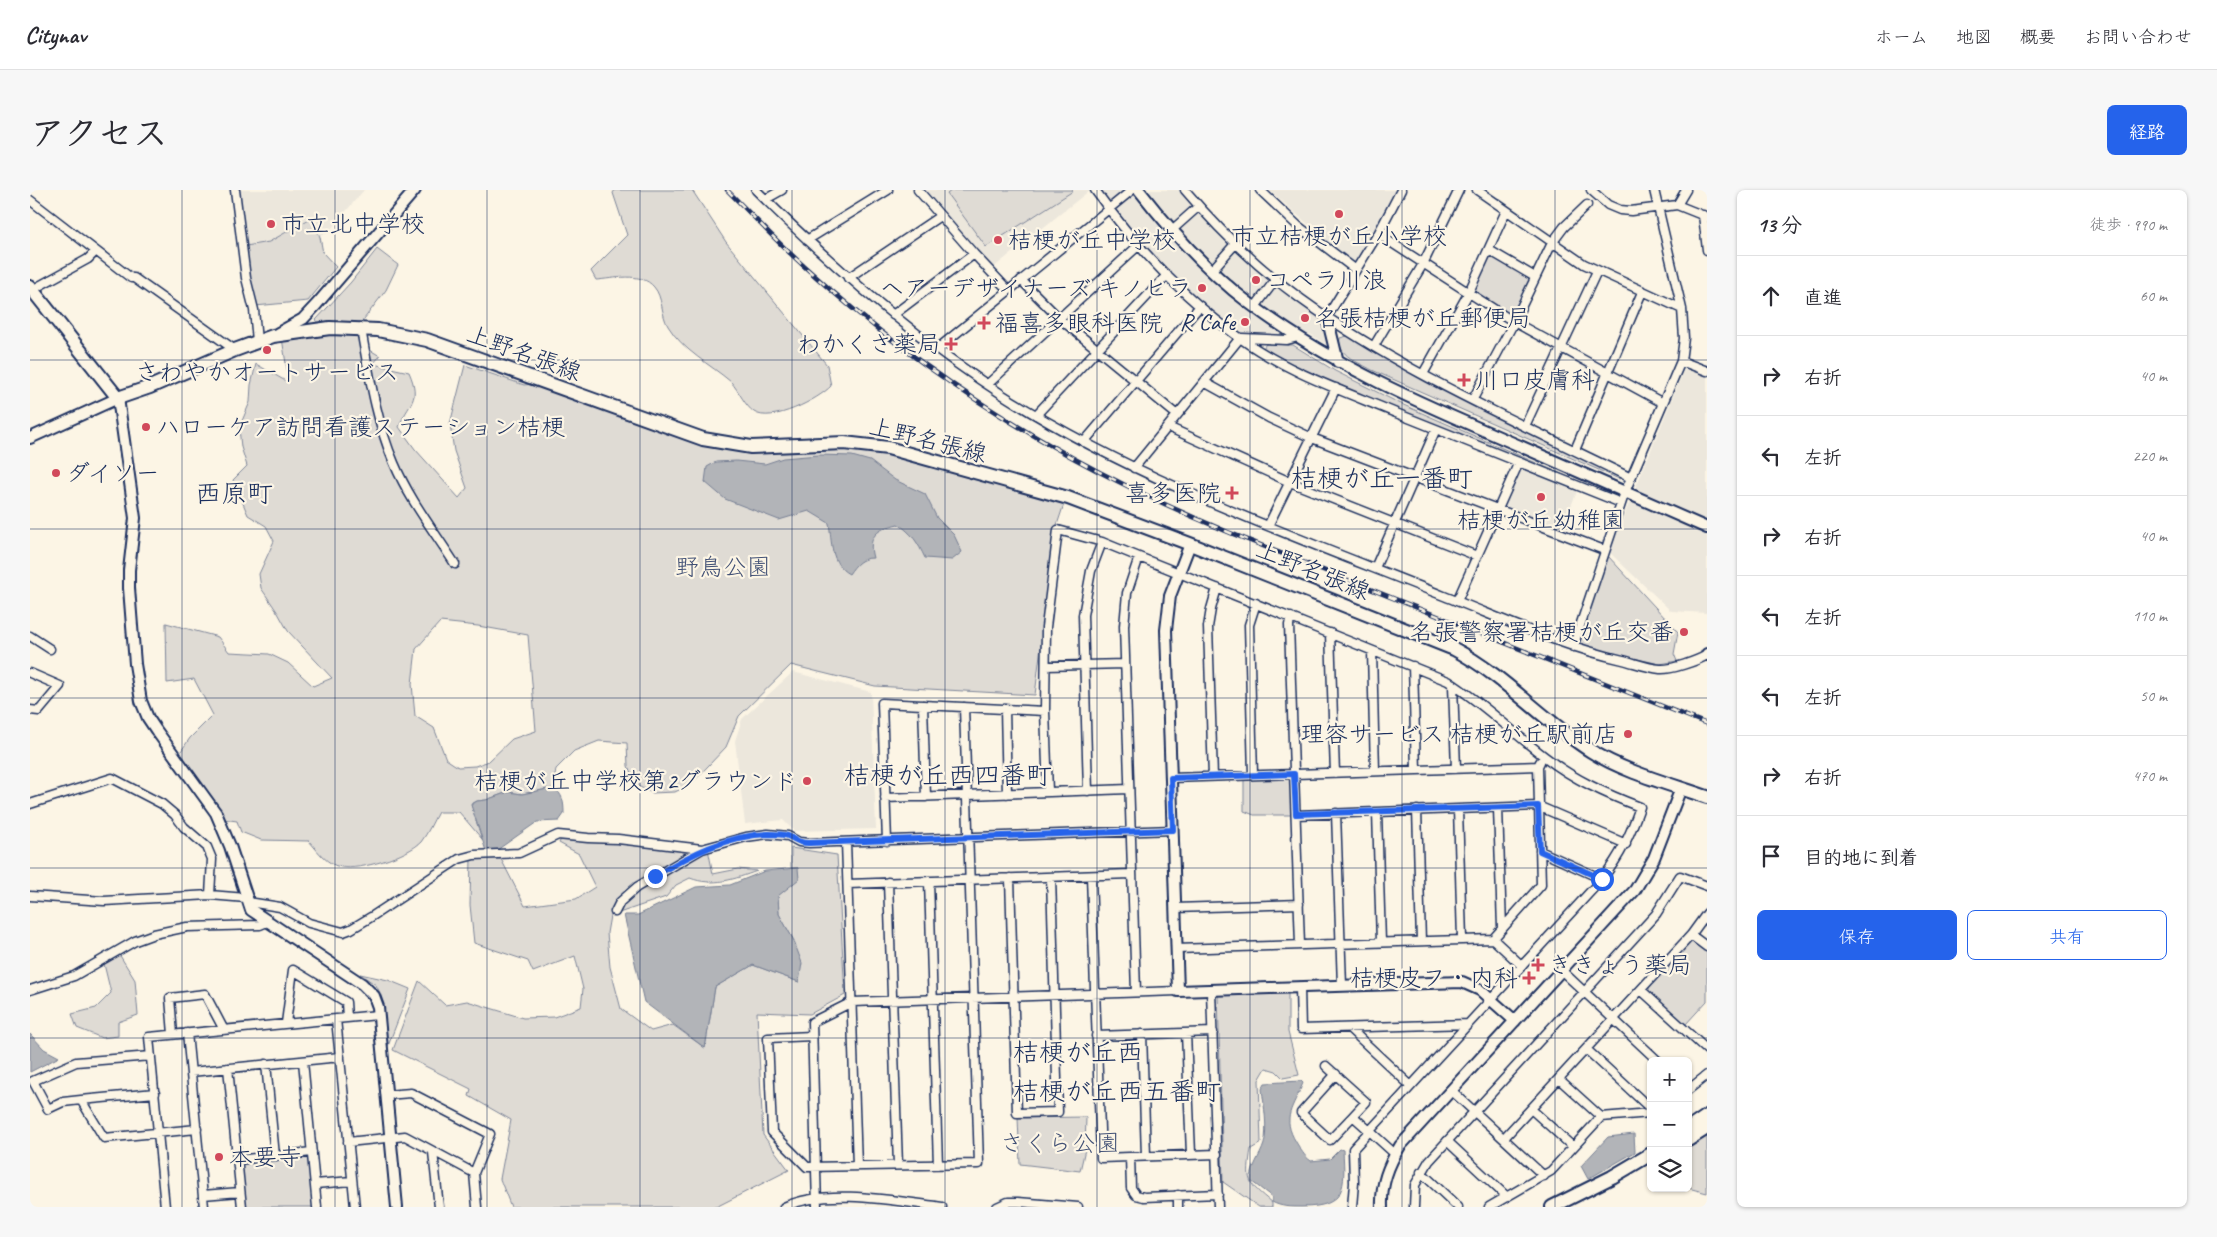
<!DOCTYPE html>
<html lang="ja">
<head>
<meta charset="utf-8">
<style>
  body { margin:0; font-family:Caveat,"Klee One",sans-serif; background:#f7f7f7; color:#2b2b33 }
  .controls { position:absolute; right:15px; bottom:15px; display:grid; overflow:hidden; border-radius:8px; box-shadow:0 1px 4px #0004 }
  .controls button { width:45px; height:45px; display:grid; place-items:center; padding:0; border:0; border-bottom:1px solid #e1e1e2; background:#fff; color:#2b2b33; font:25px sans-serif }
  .stop { position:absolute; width:15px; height:15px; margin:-11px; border:4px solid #2563eb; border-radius:50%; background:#fff }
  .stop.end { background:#2563eb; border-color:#fff; box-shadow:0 1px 5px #0008 }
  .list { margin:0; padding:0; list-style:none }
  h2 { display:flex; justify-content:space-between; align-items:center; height:65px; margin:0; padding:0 20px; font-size:21px }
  h2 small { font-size:16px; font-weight:400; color:#7c7c81 }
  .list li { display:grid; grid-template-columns:32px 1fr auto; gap:15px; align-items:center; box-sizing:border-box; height:80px; padding:0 20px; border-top:1px solid #e1e1e2 }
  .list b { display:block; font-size:19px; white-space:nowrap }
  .list em { font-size:16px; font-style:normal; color:#7c7c81 }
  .actions { display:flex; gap:10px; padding:15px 20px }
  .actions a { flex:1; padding:11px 0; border:1px solid #2563eb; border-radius:8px; text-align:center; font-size:18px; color:#2563eb }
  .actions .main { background:#2563eb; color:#fff }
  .icon { flex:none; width:28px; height:28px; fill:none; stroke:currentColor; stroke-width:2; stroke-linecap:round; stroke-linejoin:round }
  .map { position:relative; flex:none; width:1677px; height:1017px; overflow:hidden; border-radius:8px }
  header { display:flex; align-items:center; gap:30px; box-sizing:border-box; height:70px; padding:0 25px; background:#fff; border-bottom:1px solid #e1e1e2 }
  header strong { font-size:24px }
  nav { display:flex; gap:28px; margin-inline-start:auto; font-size:18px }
  .intro { display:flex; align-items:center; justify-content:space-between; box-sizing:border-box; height:120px; padding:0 30px }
  h1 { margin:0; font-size:35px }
  .button { padding:12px 22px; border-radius:8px; background:#2563eb; color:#fff; font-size:18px; font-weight:700 }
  main { display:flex; gap:30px; padding:0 30px }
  aside { flex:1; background:#fff; border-radius:8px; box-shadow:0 1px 4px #0004 }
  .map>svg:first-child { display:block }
  .built { fill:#ece7dc }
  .green { fill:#dfdbd4; stroke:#7d8599; fill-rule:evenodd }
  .water { fill:#b2b4b8; stroke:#767f94 }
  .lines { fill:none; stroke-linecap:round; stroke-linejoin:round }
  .minor-casing { stroke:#1b2f5e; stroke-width:11 }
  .tertiary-casing { stroke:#1b2f5e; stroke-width:14 }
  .primary-casing { stroke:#1b2f5e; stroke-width:16 }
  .trunk-casing { stroke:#1b2f5e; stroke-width:16 }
  .minor { stroke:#fcf5e5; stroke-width:8 }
  .tertiary { stroke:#fcf5e5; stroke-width:10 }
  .primary { stroke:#fcf5e5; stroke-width:12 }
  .trunk { stroke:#fcf5e5; stroke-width:12 }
  .rail-casing { stroke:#1b2f5e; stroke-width:4.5 }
  .rail { stroke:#fcf5e5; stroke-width:2.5; stroke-dasharray:8; stroke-linecap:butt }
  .route { stroke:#2563eb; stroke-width:6 }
  .grid { fill:none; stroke:#1b2f5e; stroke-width:1; stroke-opacity:0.55 }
  .poi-dot { fill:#d1495b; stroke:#fcf5e5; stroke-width:2 }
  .labels { text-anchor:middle; stroke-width:4.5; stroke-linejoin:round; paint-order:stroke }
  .poi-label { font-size:24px; fill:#1b2f5e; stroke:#fcf5e5; text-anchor:start }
  .street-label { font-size:24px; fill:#1b2f5e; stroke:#fcf5e5 }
  .park-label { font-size:24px; fill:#425176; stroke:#fcf5e5 }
  .quarter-label { font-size:26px; fill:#1b2f5e; stroke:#fcf5e5 }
</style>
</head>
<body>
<header>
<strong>Citynav</strong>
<nav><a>ホーム</a><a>地図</a><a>概要</a><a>お問い合わせ</a></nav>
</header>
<div class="intro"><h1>アクセス</h1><a class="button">経路</a></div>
<main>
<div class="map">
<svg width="1677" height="1017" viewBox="0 0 1677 1017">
  <rect width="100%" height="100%" fill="#fcf5e5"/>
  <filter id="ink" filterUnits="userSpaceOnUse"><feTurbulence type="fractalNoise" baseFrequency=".02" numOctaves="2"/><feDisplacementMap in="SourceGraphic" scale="10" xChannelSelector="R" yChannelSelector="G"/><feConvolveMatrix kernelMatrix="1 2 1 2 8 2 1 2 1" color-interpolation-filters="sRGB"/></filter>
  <g filter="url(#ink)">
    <path class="built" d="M209,0h125l-34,40 -10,7 -9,-19 -42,24 -23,4z
      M894,0h166l-97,78z
      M1070,0h81l15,19 124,107 10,31 -20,-13 -61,1 -10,-3 -36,-28 -40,-39 -49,-55z
      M1239,0h126l-22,43 -18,28h-5z
      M1659,178l18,7v238l-36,-2 -62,-59 75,-182z
      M1493,277l55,22 -17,42 -56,-21 -2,-5 16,-36z
      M763,482l78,20 5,137 -82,2 -11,-11 -38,4 -10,-83 7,-22z"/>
    <path class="green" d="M585,0h77l34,52 101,123 4,21c-12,13 -60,38 -77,26 -9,-6 -15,-21 -23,-30 -21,-18 -48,-31 -63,-56 -7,-11 -5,-29 -14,-39 -13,-16 -41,-8 -58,-7l-5,-9 36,-36 -14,-42z
      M922,0h120l1,1 -87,56 -39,-53z
      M281,28l9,19 3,16 13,14 -28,34 -53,5 -9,-60 23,-4z
      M347,59l21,16 -12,25 -25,33 -43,1 -2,-4 35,-38z
      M1464,65l34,20 1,5 -15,33 -6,2 -34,-21v-5l15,-32z
      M314,141l12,2 4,11 20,12 -7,8 36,8c13,30 -1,30 -10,55l16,22 44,49 8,-10 -13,-37 -4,-27 15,-59 59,20 9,-1 178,61 119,2 45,3 190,51 -10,30 -20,164 -160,-9 -84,-21 -52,51 -13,31 -35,37 -16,8 -23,1 -16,-8 -8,-19 -1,-23 -28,-2 -25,10 -18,18 -3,19 -31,6 -14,-2 -22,8 -9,1 -6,3 11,35 -23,-27h-21c-5,9 -10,21 -17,30 -14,14 -61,29 -80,25 -14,-2 -23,-16 -32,-26l-48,-1 -20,-8 -4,-11 -14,-2 -44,-65 11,-16 23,-23 -19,-36 -27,4 -1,-60 52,14 11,15 40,2 19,9 25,23 19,-8 -44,-47 -10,-18 -17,-25 -2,-14 15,-33 -8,-15 -18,-11 -15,-35 14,-14 -6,-19 -2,-19 11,-26 1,-17 5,-21 33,19 -7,-45zM410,432l38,4 50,9 8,96 -24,8 -23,22 -14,5 -17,1 -12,-8 -12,-31 -19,-12 -3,-32 4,-35z
      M1321,145l86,49 184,94 -2,1 -247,-109c-12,-7 -36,-15 -32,-32z
      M1236,154l27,1 42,26 64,32 206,90 -298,-121 -44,-24z
      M1578,366l70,76 -4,22 3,7 -17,3 -80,-18 -2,-3z
      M1256,588l5,3v34h-37l-10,-4v-32z
      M538,647l140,12 5,25 25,-5 19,2c-22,8 -44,16 -67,7l-14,7 -10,12 -56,19 -3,17 3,34 11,42 30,22 22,-6 32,23 10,-61 38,-22 46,17 -6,-43 -14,-25 -1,-18 20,-28h-7v-20l46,7 8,140 -35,19 -53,-2 6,123 26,35 -73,37h-205l-11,-28 11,-59 -42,-24 2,-7 -78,-39 26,-69 26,24 22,-4 56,17 31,-1 27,-10 2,-18 -8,-33 -42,16 -5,-11 -54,-18 -4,-38 1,-47 30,1 24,47 51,-7 19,-12 -16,-33 -20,-11 2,-4z
      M1660,752h6l11,9v50l-22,24 -36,-33v-5z
      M89,764l16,26 3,35 -20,7v14l-16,2 -25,-10 -5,-14 24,-6 15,-15 -7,-29z
      M330,784l28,6 22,9 -22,57 -8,-53 -4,-8z
      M1188,803h70v39l11,43 -16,3 -7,-7 -10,-3 -7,12 2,63 -10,6c-5,33 -4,33 21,54v4h-13l-36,-25z
      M1056,927l-1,32 -5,22 -60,-7 -2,-46z
      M1677,944v59l-19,-5v-42z
      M277,965l2,2 6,50h-70l-3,-45z"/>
    <path class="water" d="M789,265l33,1 18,5 25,19 30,14 12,24 17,17 8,17 -10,8 -27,-2c-7,-15 -13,-25 -27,-34 -21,5 -31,12 -25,34 -12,0 -17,6 -24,16 -19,-10 -17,-33 -20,-51l-20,-12 -30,9 -54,-21 -20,-17 2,-15 9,-5 20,-1 29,3 18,-6z
      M523,598c10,5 11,15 11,26l-5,7 -22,1 -40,28 -11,1 -15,-46 6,-4 9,-1 22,-8 14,2z
      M768,678l1,11 -21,17 1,18 14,25 9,24 -3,19 -46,-17 -38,22 -10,61 -61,-46 -20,-87h14l58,-28 34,-2 35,-14z
      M0,844l14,15 15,8 -29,15z
      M1271,891l2,2c-10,25 -22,34 -7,59 5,8 8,14 15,19l19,-2 10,-10 3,1c2,37 4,57 -41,57 -11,0 -21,0 -30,-5v-5l-21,-16c0,-15 9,-24 13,-37 4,-16 0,-38 -2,-55l3,-6z
      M1604,944l1,18 -47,27 -7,-13 27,-29z"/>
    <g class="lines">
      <defs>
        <path id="minor" d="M205,0l11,88 8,32 3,31
          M726,0c76,76 157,147 247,205 137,87 291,141 441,201 59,23 116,50 179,64 12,3 25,8 37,9 11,1 37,-8 47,-14
          M888,0l56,64 34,36
          M1065,0c40,56 89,108 145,148 47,34 103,53 156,75 75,30 150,60 225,90
          M1155,0c34,40 73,78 116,109 100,73 219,124 330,179
          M1230,0l38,36 58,44
          M1447,0l107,74 98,45
          M1561,0l17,15 12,5 11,1 46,-6 30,12
          M736,9l16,-9
          M0,10l101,78h3l101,72
          M1647,15l9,-15
          M1673,25l4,35
          M1142,40l27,-24
          M1348,44l136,88 149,81
          M777,50l81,-50
          M1459,60l46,27
          M1182,80l24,-27
          M818,88l92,-62
          M991,90l38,38 118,97
          M0,101l58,-32 7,-7
          M1225,117l21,-28
          M863,125l81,-61
          M1297,127l51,-83 23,-44
          M331,139c8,44 15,92 33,134 15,36 40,68 61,101
          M1212,148l45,2 11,-3
          M1344,156l49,-82 36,-74
          M907,159l195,-159
          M1651,171l26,10
          M1393,184l45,-80 38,-83
          M1174,192l65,36 43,20 292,112
          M958,194l151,-139
          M1443,209l41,-77 38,-79 12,-16 23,-22
          M1006,225l131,-140
          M1495,236l72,-155
          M1138,237l122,55 187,74
          M1054,252l116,-136
          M1545,260l67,-158
          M1104,278l106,-130
          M1238,336l68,-138
          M1345,378l61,-139
          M1427,411l62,-139
          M1261,427l-2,8 11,320
          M1300,443l5,140
          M0,446l20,13
          M1543,457l52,-155 56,-131 3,-23 -2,-29 -28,-119
          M1342,461l3,120
          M1016,476l78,-2
          M1383,476l3,104
          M0,483l30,13 -21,25 -9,-1
          M1423,495l3,84
          M893,515l3,92
          M975,519l2,85
          M1223,585l-4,-150 7,-22
          M1183,587l-5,-150 3,-18 6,-21
          M1141,588l367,-12
          M1058,601l-5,-176 8,-44 11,-29
          M1018,602l-3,-81 1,-84 12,-97 44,12 37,15 309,124c35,22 64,51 97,76 30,23 61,37 95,50 -10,28 -19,48 -38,72l-249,270 1,34 -2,24
          M855,608l244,-9
          M0,614l82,-26 50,26 13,11 9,12 23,20 5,12 -2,36
          M1468,618l4,120
          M1428,619l4,130
          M1387,620l4,131
          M1347,622l4,130
          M1306,623l6,173
          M1266,625l242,-9 88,38
          M857,651l-5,-138 163,8
          M816,652l11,324
          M1510,661l62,28
          M1061,686l10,282 116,-4
          M980,688l7,235 41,-1 -7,-235
          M899,691l9,284
          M858,692l10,283
          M818,694l283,-10
          M0,706l74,5 106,-6 36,3
          M218,712l32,5 29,16 34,9 8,-3 20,-12 88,-58 15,-4 45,-2 39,-18 30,3 30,1 84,10 44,-12 22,-3 20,2 11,6 10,1 364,-13
          M1145,718l124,-4
          M585,722l5,-10 17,-15 65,-38
          M1661,745l16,12
          M1463,749l48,-54 -3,-119 2,-4
          M1146,759l317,-10 29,27
          M1531,780l97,91
          M1270,797l1,42 167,-5
          M0,800l44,-14 61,-35 19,-7 33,-7 73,-2 7,-3
          M1181,800l7,217
          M1611,800l66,60
          M1106,802l-12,-366 3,-33 12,-36
          M306,829l19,188
          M256,833l7,-53 53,32 1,16
          M1319,838l62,58
          M157,843l17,174
          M1156,843l5,121
          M143,844l-3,-36 35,-4 19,36
          M1112,844l4,122
          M782,846l-44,2 4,94 35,35 172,-3 -15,-457
          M1066,846l117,-4
          M1556,859l65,60
          M121,866l-75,6 -43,19 15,28 15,-7 18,-2 23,38 93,-9
          M273,871l14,146
          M236,874l9,92
          M1296,876l40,36 -13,14
          M198,878l14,139
          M161,882l149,-15
          M1306,884l-35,39 29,27 23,-24 42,38
          M1529,889l42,38
          M1421,900l93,86
          M1658,900l19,-15
          M356,905l25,-2 79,41 -16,39 3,34
          M51,910l74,-7
          M1501,919l42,38
          M1474,948l187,-203 16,-22
          M1417,951l60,56
          M318,952l57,-6 69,37
          M403,962l6,55
          M1100,967l1,31 5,7 8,2 74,-3
          M207,970l75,-8
          M1391,982l37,35
          M285,994l37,-3
          M173,1005l37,-3
          M1148,1005v12
          M135,1017l-16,-170 229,-22
          M754,1017c42,-20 112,-6 158,0
          M787,1017l-5,-185 40,-20 326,-11
          M967,1017l11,-5h10l60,5
          M1384,1017l1,-22 14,-24 227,-247 24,-38 27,10
          M1459,1017l62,-36 50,-54 50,-4"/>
        <path id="tertiary" d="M1109,0c32,41 69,82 110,113 85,64 175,102 271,143 62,27 125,55 187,82
          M1297,127l11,45
          M248,143l25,-14 14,-15 98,-114
          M0,248l88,-40 17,120 -6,52v18l6,76 6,37 7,17 8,12 60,83 14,33 21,64 111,74 12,12 4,11 19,200
          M1160,354l-20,52 -4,34 12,361 284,-9 18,8 35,31
          M1677,465v-1
          M1352,1017c-1,-23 6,-41 18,-61l235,-256 19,-32 27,-70"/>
        <path id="primary" d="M0,97l88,111 32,-11 85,-37 38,-14 57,-8 48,2 49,10 276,99 48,8 93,-4 44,5 180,50 122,46 264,105c51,27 88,71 137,102 33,21 79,33 116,46"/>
        <path id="trunk" d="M1658,939l19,-13
          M1658,950l19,-12
          M1522,1017l60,-30 39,-23"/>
      </defs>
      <use href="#minor" class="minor-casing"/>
      <use href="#tertiary" class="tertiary-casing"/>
      <use href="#primary" class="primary-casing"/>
      <use href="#trunk" class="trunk-casing"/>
      <use href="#minor" class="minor"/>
      <use href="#tertiary" class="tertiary"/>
      <use href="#primary" class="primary"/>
      <use href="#trunk" class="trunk"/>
      <defs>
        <path id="rail" d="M697,0c26,26 51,53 78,77 127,116 265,199 423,265l479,192"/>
      </defs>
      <use href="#rail" class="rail-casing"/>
      <use href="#rail" class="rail"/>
    </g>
  </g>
  <g class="lines" filter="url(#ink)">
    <path class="route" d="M625,686c34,-21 73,-41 114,-42 5,0 14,0 19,2 8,4 12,7 21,7l364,-13 -2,-52 123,-4 2,40 242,-8 2,45 62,28"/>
  </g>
  <path class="grid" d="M152,0v1017M305,0v1017M457,0v1017M610,0v1017M762,0v1017M915,0v1017M1067,0v1017M1220,0v1017M1372,0v1017M1525,0v1017M0,170h1677M0,339h1677M0,508h1677M0,678h1677M0,848h1677"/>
  <g class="poi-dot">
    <circle cx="1309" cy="24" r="5"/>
    <circle cx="241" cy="34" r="5"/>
    <circle cx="968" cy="50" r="5"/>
    <circle cx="1226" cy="90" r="5"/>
    <circle cx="1172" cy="98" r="5"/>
    <circle cx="1275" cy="128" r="5"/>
    <circle cx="1215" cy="132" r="5"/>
    <path d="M951.5 125.5h5v5h5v5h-5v5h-5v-5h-5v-5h5z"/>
    <path d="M918.5 146.5h5v5h5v5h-5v5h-5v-5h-5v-5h5z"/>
    <circle cx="237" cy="160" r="5"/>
    <path d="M1431.5 182.5h5v5h5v5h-5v5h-5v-5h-5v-5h5z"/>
    <circle cx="116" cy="237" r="5"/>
    <circle cx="26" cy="283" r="5"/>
    <path d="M1199.5 295.5h5v5h5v5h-5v5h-5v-5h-5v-5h5z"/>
    <circle cx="1511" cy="307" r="5"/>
    <circle cx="1654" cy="442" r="5"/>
    <circle cx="1598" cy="544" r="5"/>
    <circle cx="777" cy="591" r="5"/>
    <path d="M1505.5 767.5h5v5h5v5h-5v5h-5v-5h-5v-5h5z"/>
    <path d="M1496.5 780.5h5v5h5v5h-5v5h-5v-5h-5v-5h5z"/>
    <circle cx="189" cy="967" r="5"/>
  </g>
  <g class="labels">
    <g class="poi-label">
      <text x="251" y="42">市立北中学校</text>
      <text x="1309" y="54" text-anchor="middle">市立桔梗が丘小学校</text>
      <text x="978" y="58">桔梗が丘中学校</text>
      <text x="1236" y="98">コペラ川浪</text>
      <text x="1162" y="106" text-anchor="end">ヘアーデザイナーズ キノヒラ</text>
      <text x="1285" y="136">名張桔梗が丘郵便局</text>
      <text x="1205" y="140" text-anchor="end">R Cafe</text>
      <text x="965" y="141">福喜多眼科医院</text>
      <text x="911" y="162" text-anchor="end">わかくさ薬局</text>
      <text x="237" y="190" text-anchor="middle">さわやかオートサービス</text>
      <text x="1445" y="198">川口皮膚科</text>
      <text x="126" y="245">ハローケア訪問看護ステーション桔梗</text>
      <text x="36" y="291">ダイソー</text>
      <text x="1191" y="311" text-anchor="end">喜多医院</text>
      <text x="1511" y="338" text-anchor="middle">桔梗が丘幼稚園</text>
      <text x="1644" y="450" text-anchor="end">名張警察署桔梗が丘交番</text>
      <text x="1588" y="552" text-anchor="end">理容サービス 桔梗が丘駅前店</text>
      <text x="767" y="599" text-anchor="end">桔梗が丘中学校第2グラウンド</text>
      <text x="1518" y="783">ききょう薬局</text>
      <text x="1488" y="796" text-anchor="end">桔梗皮フ・内科</text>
      <text x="199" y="975">本要寺</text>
    </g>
    <g class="street-label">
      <text transform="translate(494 163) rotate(20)" y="8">上野名張線</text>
      <text transform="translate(898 250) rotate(14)" y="8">上野名張線</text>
      <text transform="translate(1283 380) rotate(22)" y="8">上野名張線</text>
    </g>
    <g class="park-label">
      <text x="693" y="385">野鳥公園</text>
      <text x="1030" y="961">さくら公園</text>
    </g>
    <g class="quarter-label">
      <text x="1352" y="297">桔梗が丘一番町</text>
      <text x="204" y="312">西原町</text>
      <text x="918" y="594">桔梗が丘西四番町</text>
      <text x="1048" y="871">桔梗が丘西</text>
      <text x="1087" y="910">桔梗が丘西五番町</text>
    </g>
  </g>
</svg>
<div class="controls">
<button>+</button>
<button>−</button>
<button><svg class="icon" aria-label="layers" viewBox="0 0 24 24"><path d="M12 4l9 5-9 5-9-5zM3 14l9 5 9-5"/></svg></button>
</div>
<div class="stop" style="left:1572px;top:689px"></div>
<div class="stop end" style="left:625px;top:686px"></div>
</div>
<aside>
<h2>13 分<small>徒歩 · 990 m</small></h2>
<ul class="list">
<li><svg class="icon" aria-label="ahead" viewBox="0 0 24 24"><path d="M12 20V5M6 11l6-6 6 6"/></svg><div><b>直進</b></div><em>60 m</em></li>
<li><svg class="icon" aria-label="right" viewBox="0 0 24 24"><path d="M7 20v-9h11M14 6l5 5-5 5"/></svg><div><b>右折</b></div><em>40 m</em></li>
<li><svg class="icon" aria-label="left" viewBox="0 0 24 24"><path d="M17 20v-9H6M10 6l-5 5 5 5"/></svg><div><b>左折</b></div><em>220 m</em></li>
<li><svg class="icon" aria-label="right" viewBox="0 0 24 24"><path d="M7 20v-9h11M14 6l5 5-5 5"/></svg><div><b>右折</b></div><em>40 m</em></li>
<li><svg class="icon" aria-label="left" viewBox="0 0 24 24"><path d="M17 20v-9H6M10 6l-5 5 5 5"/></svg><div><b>左折</b></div><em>110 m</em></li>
<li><svg class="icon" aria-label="left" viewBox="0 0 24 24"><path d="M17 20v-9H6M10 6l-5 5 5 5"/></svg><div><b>左折</b></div><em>50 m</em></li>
<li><svg class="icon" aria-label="right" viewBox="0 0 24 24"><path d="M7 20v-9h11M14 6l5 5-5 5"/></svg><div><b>右折</b></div><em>470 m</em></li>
<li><svg class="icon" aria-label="arrive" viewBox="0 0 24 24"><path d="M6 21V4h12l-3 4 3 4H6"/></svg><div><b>目的地に到着</b></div></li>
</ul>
<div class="actions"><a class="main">保存</a><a>共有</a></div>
</aside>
</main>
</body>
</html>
